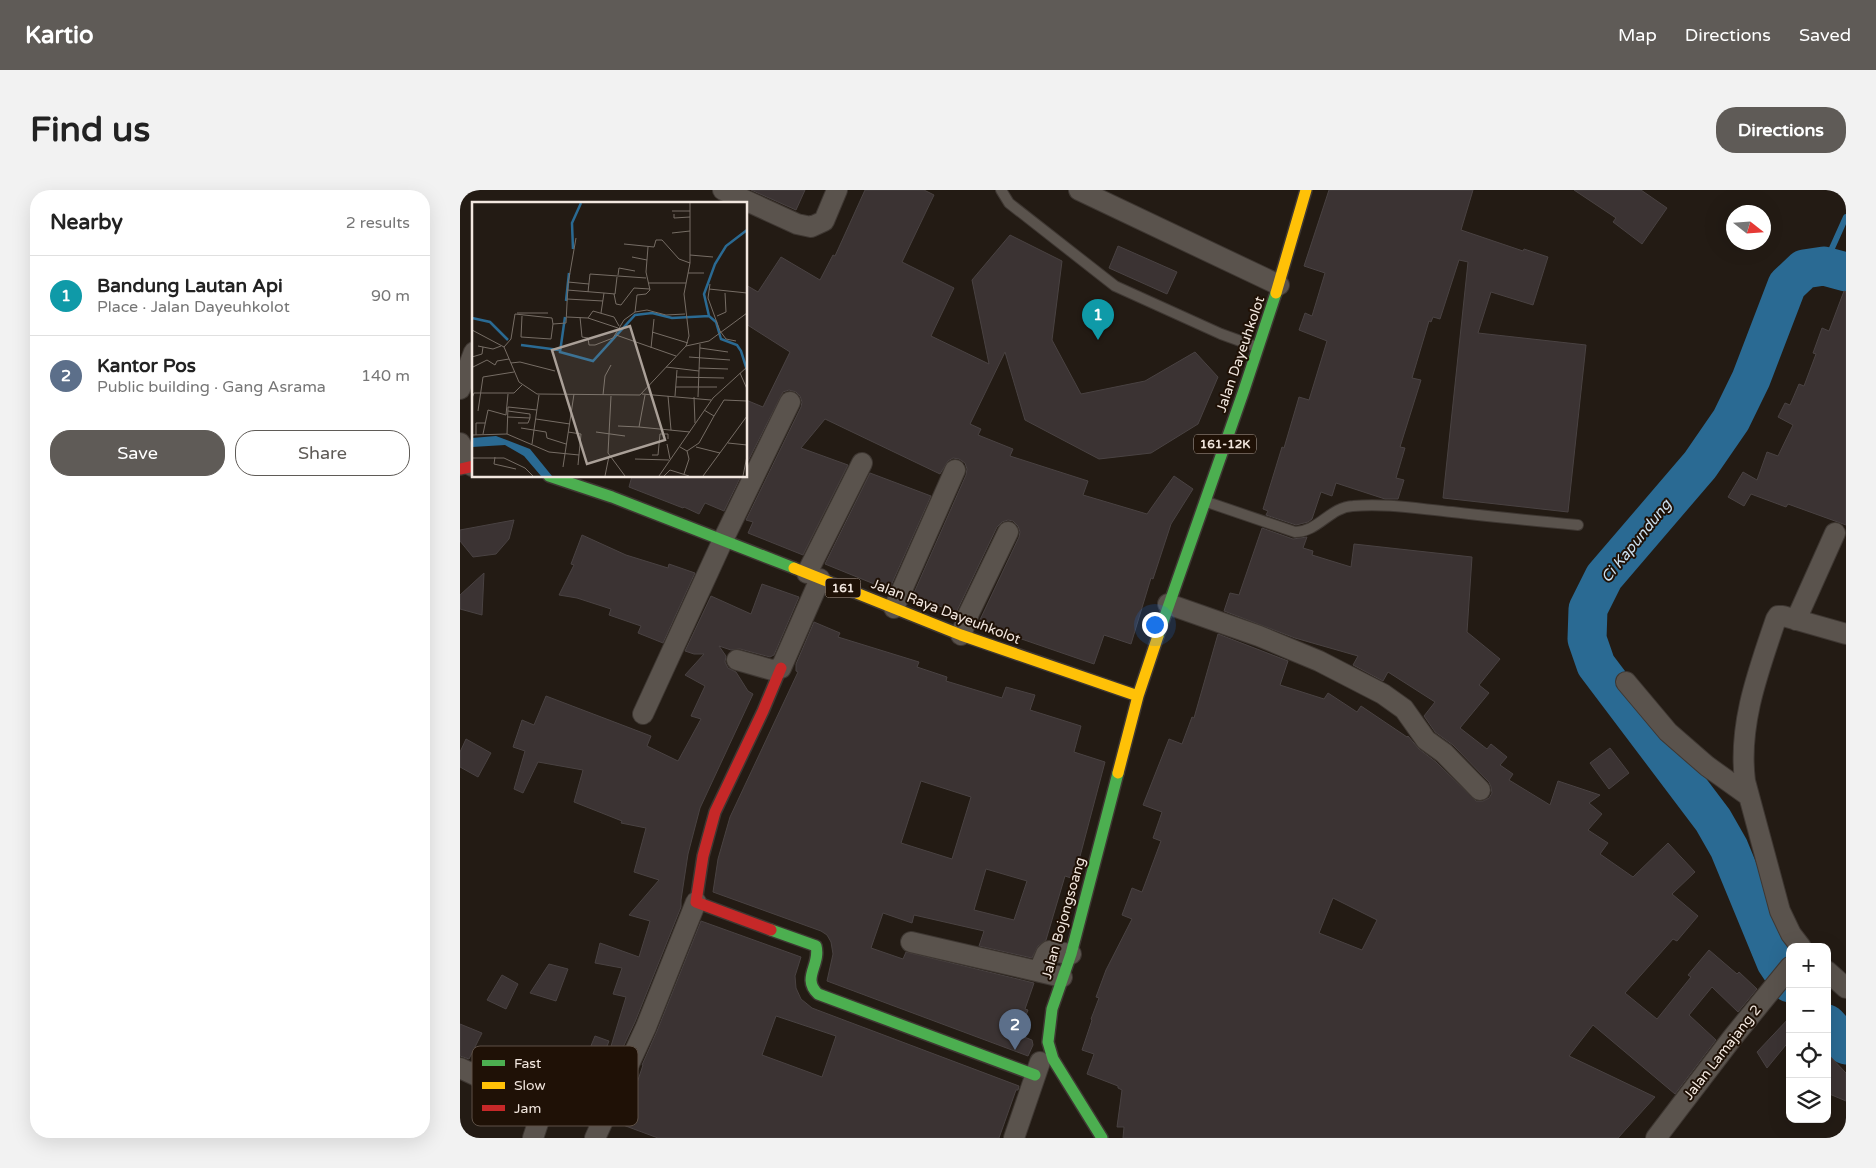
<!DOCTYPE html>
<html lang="en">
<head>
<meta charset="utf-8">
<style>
  body { margin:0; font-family:"Varela Round",sans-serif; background:#f2f2f2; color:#222 }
  .controls { position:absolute; right:15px; bottom:15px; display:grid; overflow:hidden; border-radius:10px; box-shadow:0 5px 20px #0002 }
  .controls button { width:45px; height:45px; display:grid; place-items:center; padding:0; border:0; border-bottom:1px solid #e0e0e0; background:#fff; color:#222; font:25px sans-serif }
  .compass { position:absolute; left:1266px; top:15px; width:45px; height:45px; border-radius:50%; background:#fff; box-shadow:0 5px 20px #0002; rotate:107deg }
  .you { position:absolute; left:694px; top:434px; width:18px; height:18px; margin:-12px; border:4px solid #fff; border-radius:50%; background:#1a73e8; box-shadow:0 0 0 8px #1a73e833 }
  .badge { display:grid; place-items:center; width:32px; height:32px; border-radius:50%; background:#5f5b57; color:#fff; font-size:16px; font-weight:700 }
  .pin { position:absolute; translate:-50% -41px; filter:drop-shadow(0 1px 2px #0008) }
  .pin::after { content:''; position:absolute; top:26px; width:18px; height:15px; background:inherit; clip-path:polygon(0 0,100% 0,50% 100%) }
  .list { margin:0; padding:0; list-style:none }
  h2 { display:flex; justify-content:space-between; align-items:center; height:65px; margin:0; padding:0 20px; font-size:21px }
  h2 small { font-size:16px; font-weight:400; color:#767676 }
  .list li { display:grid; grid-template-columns:32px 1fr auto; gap:15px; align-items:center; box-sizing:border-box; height:80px; padding:0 20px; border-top:1px solid #e0e0e0 }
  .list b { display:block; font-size:19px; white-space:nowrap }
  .list p { margin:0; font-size:16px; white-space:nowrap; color:#767676 }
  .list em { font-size:16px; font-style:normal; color:#767676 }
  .actions { display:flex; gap:10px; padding:15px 20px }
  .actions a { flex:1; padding:11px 0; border:1px solid #5f5b57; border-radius:20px; text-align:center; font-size:18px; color:#5f5b57 }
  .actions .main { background:#5f5b57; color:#fff }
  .icon { flex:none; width:28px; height:28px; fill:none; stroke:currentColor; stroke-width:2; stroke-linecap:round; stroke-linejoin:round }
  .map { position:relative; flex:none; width:1386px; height:948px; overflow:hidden; border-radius:20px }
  header { display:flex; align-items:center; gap:30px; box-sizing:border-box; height:70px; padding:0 25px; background:#5f5b57; color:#fff }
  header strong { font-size:24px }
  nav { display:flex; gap:28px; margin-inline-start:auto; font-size:18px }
  .intro { display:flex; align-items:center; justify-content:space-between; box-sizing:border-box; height:120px; padding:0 30px }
  h1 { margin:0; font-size:35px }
  .button { padding:12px 22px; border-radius:20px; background:#5f5b57; color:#fff; font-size:18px; font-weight:700 }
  main { display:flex; gap:30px; padding:0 30px }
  aside { flex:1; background:#fff; border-radius:20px; box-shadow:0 5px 20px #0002 }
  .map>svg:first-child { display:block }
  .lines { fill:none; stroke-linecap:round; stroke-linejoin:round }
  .stream { stroke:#2a6a93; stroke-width:6 }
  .river { stroke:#2a6a93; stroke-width:39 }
  .building { fill:#3b3333; stroke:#494242; fill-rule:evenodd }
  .lane-casing { stroke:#3e3732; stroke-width:12 }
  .street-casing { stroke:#3e3732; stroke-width:22 }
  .fast-casing { stroke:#3e3732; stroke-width:14 }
  .slow-casing { stroke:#3e3732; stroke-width:14 }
  .jam-casing { stroke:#3e3732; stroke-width:14 }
  .lane { stroke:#5a534d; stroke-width:10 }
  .street { stroke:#5a534d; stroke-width:20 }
  .fast { stroke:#4caf50; stroke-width:11 }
  .slow { stroke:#ffc107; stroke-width:11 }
  .jam { stroke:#c62828; stroke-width:11 }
  .labels { text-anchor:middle; stroke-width:4; stroke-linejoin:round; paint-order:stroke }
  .shield { fill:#1f1106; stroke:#b3a79e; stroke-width:1 }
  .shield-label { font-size:12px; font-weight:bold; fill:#f2e7df }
  .street-label { font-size:14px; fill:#f2e7df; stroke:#1f1106 }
  .water-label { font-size:15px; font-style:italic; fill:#cce1f1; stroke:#1f1106 }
  .inset-river { fill:none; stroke:#2a6a93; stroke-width:2.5 }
  .inset-road { fill:none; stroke:#766d65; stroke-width:1 }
  .view { fill:#aaa098; fill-opacity:0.15; stroke:#aaa098; stroke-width:2.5 }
  .inset-edge { fill:none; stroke:#f2e7df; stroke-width:2.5 }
  .key { fill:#1f1106; stroke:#5e5147; stroke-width:1 }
  .key-label { font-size:14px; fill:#f2e7df }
</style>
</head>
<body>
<header>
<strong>Kartio</strong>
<nav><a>Map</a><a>Directions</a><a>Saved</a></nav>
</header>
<div class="intro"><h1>Find us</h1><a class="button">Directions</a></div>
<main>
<aside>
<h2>Nearby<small>2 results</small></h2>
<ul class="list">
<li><span class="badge" style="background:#0f9aa8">1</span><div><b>Bandung Lautan Api</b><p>Place · Jalan Dayeuhkolot</p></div><em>90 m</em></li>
<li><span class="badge" style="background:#5c6f8a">2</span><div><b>Kantor Pos</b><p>Public building · Gang Asrama</p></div><em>140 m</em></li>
</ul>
<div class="actions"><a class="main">Save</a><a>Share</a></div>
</aside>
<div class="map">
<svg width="1386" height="948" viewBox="0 0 1386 948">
  <rect width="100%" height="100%" fill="#231b14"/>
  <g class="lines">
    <path class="stream" d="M1364,76l22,-49"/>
    <path class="river" d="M1330,793l-14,-21 -47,-114 -16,-28 -117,-155 -9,-26 1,-30 16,-32 96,-112 31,-45 20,-41 36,-94 17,-16 20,-3 22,6
      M1367,834l19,21"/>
  </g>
  <path class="building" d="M291,0h54l-9,20z
    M405,0h59l10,5 -32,67 52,26 -23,48 58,28 -17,-84 38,-45 52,26 -10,79 29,54 64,-13 50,-29 23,25 -20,47 -47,29 -52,6 -74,-39 -20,-68 -35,72 11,5 -3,6 35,14 -3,7 78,25 -5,14 64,19 27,-38 19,13 -22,35 -18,55 -2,-1 -20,66 -27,-9 -10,29 -116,-40 41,-87 1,-5 -2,-6 -5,-5 -5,-1 -6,2 -5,5 -41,86 -43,-18 53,-120 1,-6 -2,-6 -6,-4 -6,-1 -5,3 -8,13 -115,-55 -24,29 47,17 -45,90 -55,-22 5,-11 -7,-2 55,-113 1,-5 -2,-6 -4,-4 -7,-2 -6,2 -37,73v-65l17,7 27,-55 -44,-28v-39l12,7 23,-35 39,23 13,-25 2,1z
    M869,0h144l-12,40 62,21 1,-2 24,8 -15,48 -42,-13 -13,41 108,12 -18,167 -125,-14 25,-236 -9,-2 -19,59 -7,-2 -2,5 -2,-1 -17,57 9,2 -21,67 5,1 -9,30 8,2 -6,19h-13l-49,-16 -4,13 -11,-4 -9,27 -4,3 -12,3 -30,-10 2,-4 -5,-2 19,-62 2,1 15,-51 10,3 18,-59 -28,-11 6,-17 7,3 13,-43 -21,-7z
    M1114,0h67l26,18 -25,36 -29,-22 3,-4z
    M658,56l59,26 -10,22 -58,-26z
    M1384,101l2,1v233l-58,-21 -2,3 -35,-13 -7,12 -16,-9 15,-25 14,8 10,-28 11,4 15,-31 -15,-8 7,-14 5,2 9,-21 5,2 12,-32 -3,-1 9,-25 7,3z
    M410,283l61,23 -42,94 -64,-26z
    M172,286h109l-17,35 -19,-8 -6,11 -15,-7 -1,1 -54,-21z
    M54,330l-5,19 -13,15 -23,3 -13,-16v-11z
    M802,338l31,11 14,-2 -4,11 10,3 -1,4 39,12 3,-23 118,13 -5,75 33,27 -21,26 10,8 -29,35 27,21 4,-5 16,13 -7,8 13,9 -4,6 41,25 8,-24 42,14 -11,8 13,11 -14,16 20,13 -8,11 33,23 35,-34 27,29 -23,22 26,22 -21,25 -4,-2 -48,54 32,26 34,-42 -3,-2 21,-25 28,24 2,-2 18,17 -19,23 -26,-25 -23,28 27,25 -41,54 -82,-69 -24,31 86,41 -37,41h-495l1,-11h-7l5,-37 -4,-2v-2l-31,-12 7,-20 -12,-4 10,-30 -1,-1 8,-21 -3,-1 10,-27 26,-51 -10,-4 10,-27 10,4 19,-51 -8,-3 9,-26 -19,-7 26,-66 13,5 10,-27 2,1 24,-84 70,27 -8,24 44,14 4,-6 29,19 4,-6 46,31 1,-1 11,13 17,13 40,39h7l6,-3 3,-5 -1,-6 -2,-5 -36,-37 -18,-13 -11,-16 11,-14 -47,-30 -5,9 -30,-16 5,-9 -63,-18 -71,-27 6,-18 9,2zM873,708l44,22 -15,30 -43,-17z
    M122,345l44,20 42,13 1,-4 26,9 -32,70 -25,-10 3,-7 -32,-11 2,-6 -34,-11 -18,-3 15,-30 -3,-1z
    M24,383l-2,42 -22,-6v-14z
    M302,394l37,13 -25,58 -4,2 -30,-8 -9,1 -12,-4 7,10 -1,6 3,6 8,4 12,19 5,3 -53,114 -12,46 -7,46v7l-46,115 -17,36 -10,-2 18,-59 -13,-3 9,-26 -27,-5 5,-20 39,14 11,-36 -21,-6 30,-35 -25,-8 12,-44 -25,-5 1,-2 -48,-19 9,-32 -45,-8 -15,31 -9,-4 11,-38 -12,-4 9,-27 12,5 12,-29 105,40 -4,10 31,15 23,-42 -10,-3 14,-30 -20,-11 19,-21h-10l-9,-3 26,-55 40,18z
    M354,432l26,11 -2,4 81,25 -2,5 30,10 -1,4 56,17 4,-11 29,8 -5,15 51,16 -7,26 31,10 -31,117 -9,-3 -19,64 -8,6 -6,12 -53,-12 5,-15 -70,-16 -2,8 -29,-10 -12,35 32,11 3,-7 128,31 -9,26 3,1 -9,25 13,5 1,5 -5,11 -201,-75 6,-27 -2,-12 -4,-7 -6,-4 -108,-39 5,-33 12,-42 68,-145 -2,-1v-7zM461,591l50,16 -19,62 -51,-16zM526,679l41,12 -13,39 -40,-10z
    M6,549l25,14 -13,24 -18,-10v-15z
    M1150,558l19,25 -20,16 -19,-26z
    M241,731l100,36 -6,19 1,12 5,11 11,9 207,78 -1,4h-2l-17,48h-341l-35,-13 20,-60h-1l15,-34zM316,826l60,20 -14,41 -60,-22z
    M89,774l19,5 -12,32 -26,-8z
    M42,785l16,9 -12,25 -19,-9z
    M1330,827v23l-23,28 -10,-16z
    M0,834l22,9 -13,26 -9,-3z
    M135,846l14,5 -22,57 11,5 -8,17 -23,-11 5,-17 -44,-4 -5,-3 10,-33 25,14 2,-4 21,8z
    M1367,863l19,20v28l-19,-8z"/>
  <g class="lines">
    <defs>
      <path id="lane" d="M541,0l8,13 106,83 106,48 36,13
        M747,312l88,30c23,0 35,-25 58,-26 33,-3 66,3 99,6 42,5 84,9 126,13"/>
      <path id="street" d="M263,0l74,34 14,3 13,-6 13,-31
        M619,0l200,95
        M0,199l14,-37
        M0,253l12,23
        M347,383l55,-110
        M708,414l91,32 60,25 64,33 21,15 22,31 18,13 36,37
        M434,418l61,-138
        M1336,430l39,-87
        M501,445l8,-22 39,-81
        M277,470l35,10 9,-2 39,-89
        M1166,492l42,50 39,34 42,30
        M183,524l80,-174 67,-138
        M451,752l151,35
        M1341,757l-10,-13 -11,-23 -35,-130c-7,-56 13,-109 31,-162l2,-3h5l63,18
        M579,781l7,-17 3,-3 22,3
        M1367,781l19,17
        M0,878l51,24 28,17v11l-6,18
        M135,948l51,-111 50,-125
        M554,948l26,-76
        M1196,948l77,-101 57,-70"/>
      <path id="fast" d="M89,286l63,21 182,71
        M698,446l86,-246 32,-97
        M311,740l45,16c5,19 -15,32 2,48l217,81
        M642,948l-49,-79 -5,-17 4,-33 19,-55 47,-181"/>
      <path id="slow" d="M816,103l30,-103
        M334,378l167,67 177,61 20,-60
        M658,583l20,-77"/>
      <path id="jam" d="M0,279l14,-3
        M311,740l-75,-28 7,-46 12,-44 48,-101 18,-43"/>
    </defs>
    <use href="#lane" class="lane-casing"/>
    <use href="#street" class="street-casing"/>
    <use href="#fast" class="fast-casing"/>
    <use href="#slow" class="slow-casing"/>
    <use href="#jam" class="jam-casing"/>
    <use href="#lane" class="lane"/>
    <use href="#street" class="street"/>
    <use href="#fast" class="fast"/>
    <use href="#slow" class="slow"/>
    <use href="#jam" class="jam"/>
  </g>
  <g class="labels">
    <g class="shield">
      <rect x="734" y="244.5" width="62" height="19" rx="4"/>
      <rect x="365.5" y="388.5" width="35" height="19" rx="4"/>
    </g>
    <g class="shield-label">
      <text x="765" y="258">161-12K</text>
      <text x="383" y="402">161</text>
    </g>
    <g class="street-label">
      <text transform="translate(780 164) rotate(-71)" y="5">Jalan Dayeuhkolot</text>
      <text transform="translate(486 421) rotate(21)" y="5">Jalan Raya Dayeuhkolot</text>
      <text transform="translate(603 728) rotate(-74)" y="5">Jalan Bojongsoang</text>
      <text transform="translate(1262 862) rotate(-52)" y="5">Jalan Lamajang 2</text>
    </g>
    <g class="water-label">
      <text transform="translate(1176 351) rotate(-51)" y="5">Ci Kapundung</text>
    </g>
  </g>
  <g transform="translate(12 12)">
    <rect width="275" height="275" fill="#231b14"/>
    <path d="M24,234l34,13 22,27h-11l-17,-20 -19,-11 -33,2v-9z" fill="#2a6a93"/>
    <path class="inset-river" d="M101,47l-1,-26 9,-20M94,99l3,-28M237,114l-5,-22 11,-30 11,-18 21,-16M93,115l-5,35 33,9 42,-46 17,-2 20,5 37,-2 7,6 5,17 16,6 4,6 6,19M0,116l18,4 18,18M49,143l38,5"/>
    <path class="inset-road" d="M200,9h18M202,12v4l16,-1M200,31l18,-2M152,42l30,3 2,-7h6l17,19 11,4M218,53l23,2M160,55l15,3M216,71h16M146,73l1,-7 16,3M96,80l21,2M176,81h38M238,82l-2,14 12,33 6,8 10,2M237,87l38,4M95,88l37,3 -3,20M116,90l2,-18 56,4M132,91l11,1 2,-17M142,92l2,10 5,1 13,-17 16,1M95,97l36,2M163,110l2,-17 9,-1 4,-4 -4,-18 2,-25M45,111h31M50,114l-1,21 30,2 2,-15M245,114l9,-4 -1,-19M95,115l21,1 30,10M108,115l2,20 6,1 1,7h6l18,-7 11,-18 11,-8 12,-2 19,5 19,-1M116,116l5,-7 21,6 5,9M0,128l32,17 15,35 18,12 103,1 46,-49 23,-5 38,-28M180,130l36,11M144,133l60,21M6,144l15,3 8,-3M214,144l3,-10 -5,-42 6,-31v-60M32,145l7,-8 4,-25 37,4 1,6 13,-1 2,-39 8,-46M179,146l3,-29M228,146l28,4M0,155l10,-3 1,-7M217,155l41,3M39,161l9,-1 35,9M1,165l14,-7 8,5 2,-4 12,-2M194,165l33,4M227,166l29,1M268,171l7,16M205,175l47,1M204,185h41M170,192l69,6M131,193l2,-19 6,-11M139,194l-3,57 17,23M196,194l3,34M203,194l2,-26M222,195l1,26M226,195l2,-53M0,196l2,-5h40l8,-8M6,209l5,-34 31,-5M36,209l22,3M242,214l10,-16 23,1M36,215l22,1v-4M64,217l34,5M46,221h10l2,-5M146,224l21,1 6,-32M167,225l51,5M49,226l25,4 1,6 19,6M96,230l13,2 -3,31M124,230l29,4M11,232l5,-24 18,5 2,-21M35,232l1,-27 29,3M0,233l35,-1 42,18 30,3M4,233v-12h9M256,241l19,2M60,242l7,-49M195,242l3,15M208,245l7,4 12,-8 15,-27 -10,-6M224,245l24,6M180,253h6l2,-21h8v5M23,255l-1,7 22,5M0,256h32l21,10 8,8M163,257l34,1M91,265l11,-73M212,272l5,-15 -2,-8M133,274l4,-20M187,274l54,-78 34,-31M192,274l6,-6 19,6M231,274l44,-60M271,274l4,-20"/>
    <path class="view" d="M158,124l35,114 -78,24 -35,-114z"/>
    <rect width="275" height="275" class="inset-edge"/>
  </g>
  <rect x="12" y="856" width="166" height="80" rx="8" class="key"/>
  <rect x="22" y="870" width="23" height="6" fill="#4caf50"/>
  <rect x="22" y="892" width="23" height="7" fill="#ffc107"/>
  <rect x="22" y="915" width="23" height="6" fill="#c62828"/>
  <g class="key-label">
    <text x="54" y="878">Fast</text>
    <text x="54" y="900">Slow</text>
    <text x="54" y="923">Jam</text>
  </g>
</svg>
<div class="controls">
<button>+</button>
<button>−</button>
<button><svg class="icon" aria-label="locate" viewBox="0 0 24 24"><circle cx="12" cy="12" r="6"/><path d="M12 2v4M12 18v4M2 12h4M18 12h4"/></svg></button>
<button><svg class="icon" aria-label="layers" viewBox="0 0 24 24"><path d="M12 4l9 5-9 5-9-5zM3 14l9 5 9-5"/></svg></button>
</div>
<svg class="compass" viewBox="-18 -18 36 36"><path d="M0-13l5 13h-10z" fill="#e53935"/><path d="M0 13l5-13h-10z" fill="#767676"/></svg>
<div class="you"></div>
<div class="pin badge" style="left:638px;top:150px;background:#0f9aa8">1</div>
<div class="pin badge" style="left:555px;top:860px;background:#5c6f8a">2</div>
</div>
</main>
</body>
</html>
